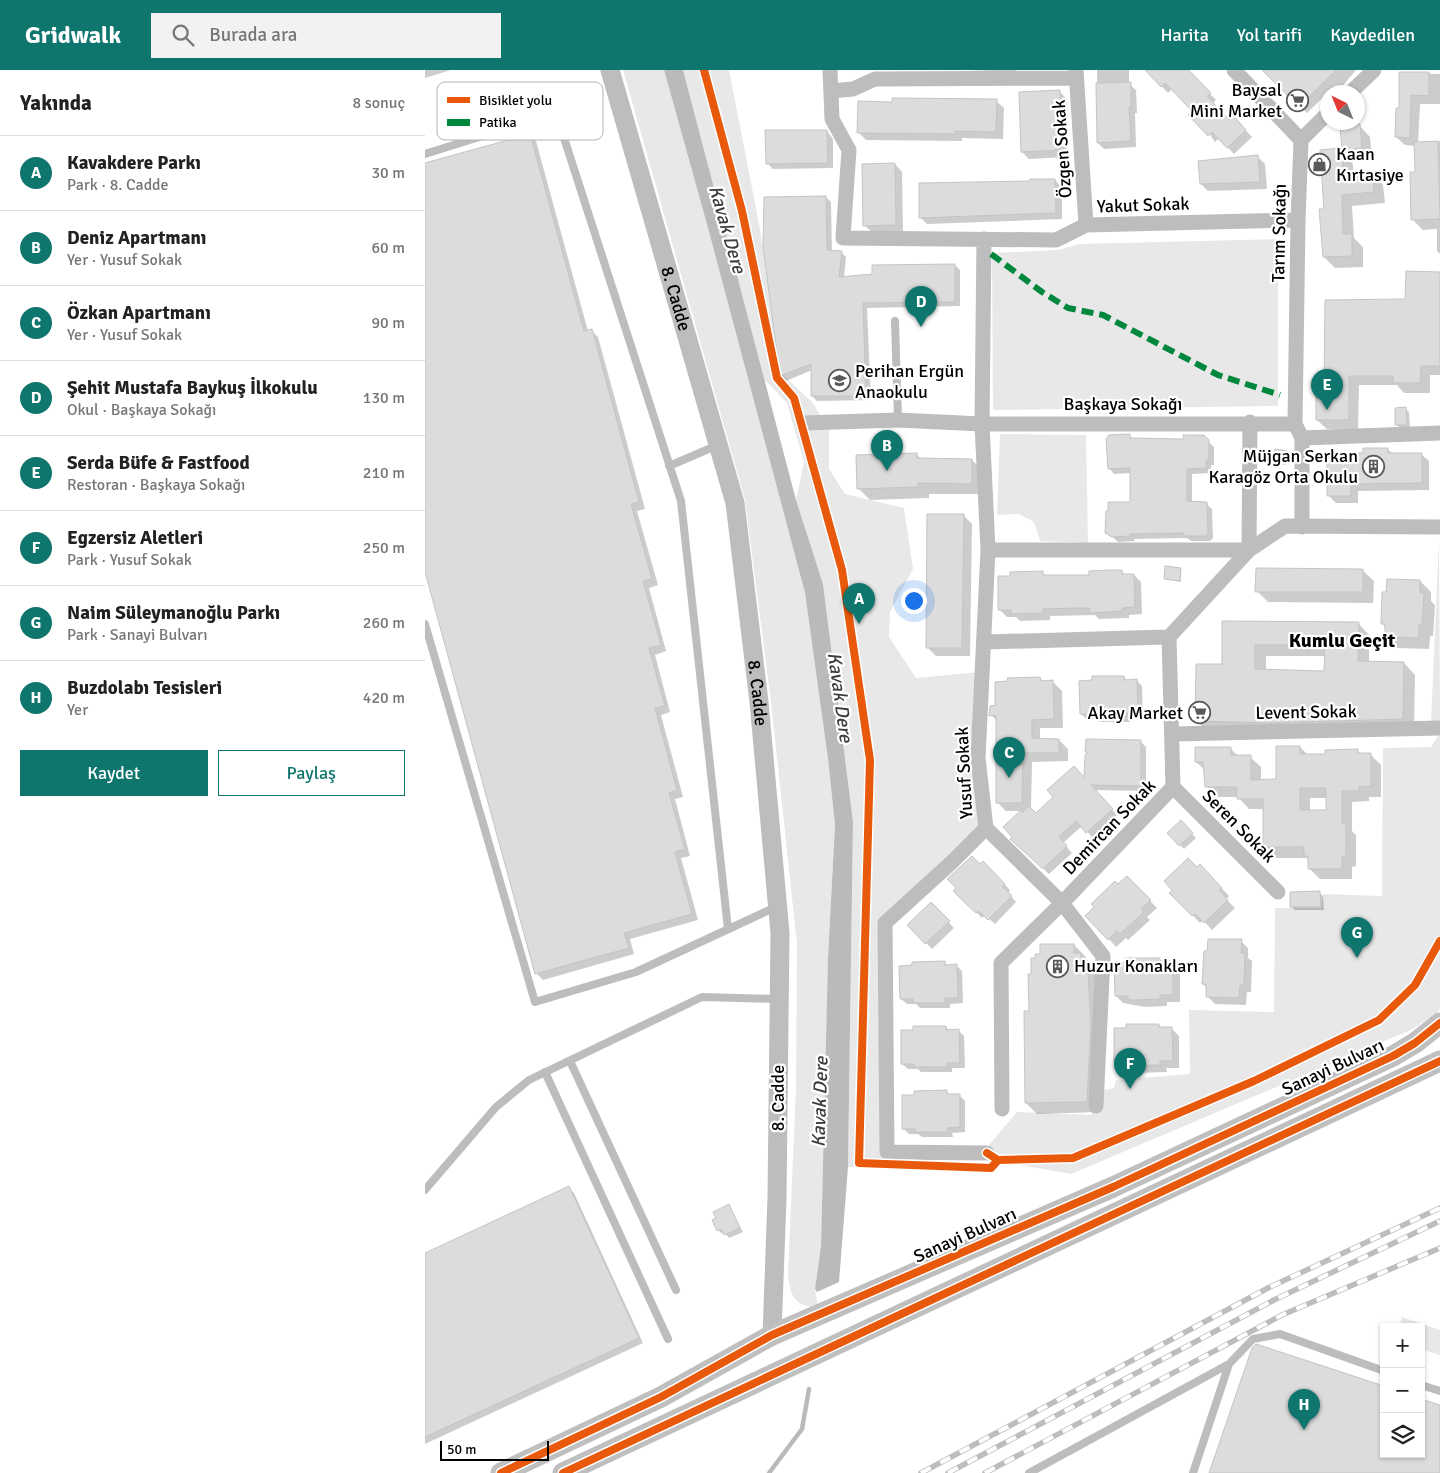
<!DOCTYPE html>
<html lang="tr">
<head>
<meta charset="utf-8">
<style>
  body { margin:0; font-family:Signika,sans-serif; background:#f2f2f2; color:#222 }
  .controls { position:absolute; right:15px; bottom:15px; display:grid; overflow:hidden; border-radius:0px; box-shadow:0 1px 4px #0004 }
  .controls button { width:45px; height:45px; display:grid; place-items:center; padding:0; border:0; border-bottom:1px solid #e0e0e0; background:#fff; color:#222; font:25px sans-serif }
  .compass { position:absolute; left:895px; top:15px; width:45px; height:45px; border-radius:50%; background:#fff; box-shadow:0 1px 4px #0004; rotate:317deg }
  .scale { position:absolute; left:15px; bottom:12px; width:109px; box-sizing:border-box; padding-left:5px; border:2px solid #000; border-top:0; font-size:14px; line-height:18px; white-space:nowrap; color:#000; -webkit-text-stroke:4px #fff; paint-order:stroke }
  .you { position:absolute; left:488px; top:530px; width:18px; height:18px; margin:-12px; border:4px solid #fff; border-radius:50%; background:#1a73e8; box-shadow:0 0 0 8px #1a73e833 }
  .badge { display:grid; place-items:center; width:32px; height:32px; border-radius:50%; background:#0f766e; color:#fff; font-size:16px; font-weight:700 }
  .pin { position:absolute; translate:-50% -41px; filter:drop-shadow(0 1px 2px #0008) }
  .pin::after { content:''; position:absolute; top:26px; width:18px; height:15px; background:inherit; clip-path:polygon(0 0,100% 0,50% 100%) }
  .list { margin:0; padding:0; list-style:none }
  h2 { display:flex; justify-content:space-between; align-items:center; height:65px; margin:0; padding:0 20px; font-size:21px }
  h2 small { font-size:16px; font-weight:400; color:#767676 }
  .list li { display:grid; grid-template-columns:32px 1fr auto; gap:15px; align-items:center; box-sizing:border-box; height:75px; padding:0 20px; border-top:1px solid #e0e0e0 }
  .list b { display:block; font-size:19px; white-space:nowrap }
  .list p { margin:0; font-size:16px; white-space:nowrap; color:#767676 }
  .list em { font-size:16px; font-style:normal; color:#767676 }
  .actions { display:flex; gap:10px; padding:15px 20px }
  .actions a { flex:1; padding:11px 0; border:1px solid #0f766e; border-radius:0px; text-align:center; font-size:18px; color:#0f766e }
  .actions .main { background:#0f766e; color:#fff }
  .icon { flex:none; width:28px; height:28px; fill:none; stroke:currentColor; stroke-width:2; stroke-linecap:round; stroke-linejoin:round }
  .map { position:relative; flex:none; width:1015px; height:1403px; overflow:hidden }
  header { display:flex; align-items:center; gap:30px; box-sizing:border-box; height:70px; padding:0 25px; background:#0f766e; color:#fff }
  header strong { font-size:24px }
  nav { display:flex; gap:28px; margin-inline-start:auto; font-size:18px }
  .search { width:350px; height:45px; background:#f2f2f2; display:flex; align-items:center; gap:12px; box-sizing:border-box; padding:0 18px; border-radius:0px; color:#767676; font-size:19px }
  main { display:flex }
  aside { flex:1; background:#fff }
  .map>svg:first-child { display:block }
  .green { fill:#e8e8e8 }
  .water { fill:#bababa }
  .shadow { fill:#0003; fill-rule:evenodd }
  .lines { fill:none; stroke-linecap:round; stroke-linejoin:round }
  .stream { stroke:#bababa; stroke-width:4.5 }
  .building { fill:#dcdcdc; stroke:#c4c4c4; fill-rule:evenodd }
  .service { stroke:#bdbdbd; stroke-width:8 }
  .minor { stroke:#bdbdbd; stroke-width:15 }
  .tertiary { stroke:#bdbdbd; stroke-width:19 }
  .secondary { stroke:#bfbfbf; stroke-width:21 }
  .rail-casing { stroke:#bdbdbd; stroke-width:5.5 }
  .rail { stroke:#fff; stroke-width:4; stroke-dasharray:11; stroke-linecap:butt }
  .quiet { stroke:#00873e; stroke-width:6; stroke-dasharray:12 6; stroke-linecap:butt }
  .cycleway-casing { stroke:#fff; stroke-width:11 }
  .cycleway { stroke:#e8590c; stroke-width:8 }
  .labels { text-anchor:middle; stroke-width:4.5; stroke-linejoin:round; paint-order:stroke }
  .poi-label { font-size:18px; fill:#000; stroke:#fff; text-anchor:end }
  .street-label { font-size:18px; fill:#000; stroke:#fff }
  .water-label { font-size:19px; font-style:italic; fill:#3e3e3e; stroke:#fff }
  .quarter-label { font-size:20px; font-weight:bold; fill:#000; stroke:#fff }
  .key { fill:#fff; stroke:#b2b2b2; stroke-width:1 }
  .key-label { font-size:14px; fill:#000 }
</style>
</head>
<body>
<header>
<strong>Gridwalk</strong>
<div class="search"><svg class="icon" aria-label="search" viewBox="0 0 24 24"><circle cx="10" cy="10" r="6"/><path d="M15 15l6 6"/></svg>Burada ara</div>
<nav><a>Harita</a><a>Yol tarifi</a><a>Kaydedilen</a></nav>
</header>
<main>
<aside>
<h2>Yakında<small>8 sonuç</small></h2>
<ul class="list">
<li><span class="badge">A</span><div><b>Kavakdere Parkı</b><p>Park · 8. Cadde</p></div><em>30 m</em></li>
<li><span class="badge">B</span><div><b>Deniz Apartmanı</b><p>Yer · Yusuf Sokak</p></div><em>60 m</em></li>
<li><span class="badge">C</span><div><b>Özkan Apartmanı</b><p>Yer · Yusuf Sokak</p></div><em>90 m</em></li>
<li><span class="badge">D</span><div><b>Şehit Mustafa Baykuş İlkokulu</b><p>Okul · Başkaya Sokağı</p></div><em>130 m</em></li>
<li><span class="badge">E</span><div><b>Serda Büfe &amp; Fastfood</b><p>Restoran · Başkaya Sokağı</p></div><em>210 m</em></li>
<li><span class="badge">F</span><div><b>Egzersiz Aletleri</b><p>Park · Yusuf Sokak</p></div><em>250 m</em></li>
<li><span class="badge">G</span><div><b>Naim Süleymanoğlu Parkı</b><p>Park · Sanayi Bulvarı</p></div><em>260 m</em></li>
<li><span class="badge">H</span><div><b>Buzdolabı Tesisleri</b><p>Yer</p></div><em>420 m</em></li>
</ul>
<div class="actions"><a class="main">Kaydet</a><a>Paylaş</a></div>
</aside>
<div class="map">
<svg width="1015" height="1403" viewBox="0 0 1015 1403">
  <rect width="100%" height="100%" fill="#fff"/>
  <path class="green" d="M198,0h41l44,158 97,365 23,166 7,66 -7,132 -7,289 -6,43 3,18c-24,0 -28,-12 -30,-33l8,-186 1,-144 -26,-242 -26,-202z
    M258,0h46l31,159 20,143 33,31 16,27v39l16,25 59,14 9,61 -23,43 -1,25 27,41 64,-6 -10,75 12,78 -101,97 2,245h-35l5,-345 -30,-238 -27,-84 8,-38 -17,-59 -23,-24z
    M853,169v167l-285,4 -1,-157 66,-3 22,-6z
    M575,364l86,1 2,108 -48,-2 -6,-19 -15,-8 -22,1z
    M1014,469l1,184h-9z
    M1013,666h2v272l-2,4 -25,17 -342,145 -79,-14 -3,-15 28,-33 74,3 9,-24 14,-3 2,-8 74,-6 -1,-64 85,2 1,-104h46l2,-14 59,2 1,-148 48,-1z
    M977,1247l38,13v25l-19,-6v-22h-22z"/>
  <path class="water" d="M239,0h19l113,430 27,84 30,238 -5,345 -9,115 -22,10 -2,-3 6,-43 7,-289 7,-132 -7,-66 -23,-166 -97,-365z"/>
  <path class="shadow" d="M0,0h26l-26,8z
    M543,0h48v2z
    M672,0h32v14l7,6 1,23h-2l1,34 -32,2 -6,-6z
    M729,0h33l29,30 -4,4 17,18 5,-4 18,19 -18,17 -15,-16 -4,4 -21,-31 -22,-22 -4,4 -18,-19z
    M840,0h91l-16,19 -4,-4 -29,28z
    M976,3l39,1v30h-20l-2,39 22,-2v113l-3,-3v-22l-14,1 -11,-11 4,-46 -1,-27 -10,-1 -9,-8 5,-28z
    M635,22l7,7 1,23 -3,1 2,34 -38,2 -7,-7z
    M571,31l8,7 -1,31 -41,-1v3l-96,-1 -7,-7z
    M934,55l11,12 2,22 -18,2 -2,-3 2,17 18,-2 11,12 2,18 -33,3 2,32 9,9v20l-28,1 -11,-11 2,-47 15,-61 2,3 -2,-25z
    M402,61l6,8v29l-60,1 -5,-5z
    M104,65l7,6 52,190 3,-1 7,7 47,172 -8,2 21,74 -9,3 17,63 -11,4 15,57 -9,3 22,82 -8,2 15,57 -9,2 17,62 -68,19 4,15 -91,26 -7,-7 -111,-406v-403z
    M833,87l7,7 2,25 -59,2 -7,-7z
    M470,94l7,8 1,60h-31l-8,-7z
    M630,110l7,7v32l-135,5 -7,-7v-32z
    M401,127l5,5 1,50h9l5,5 -2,21 111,-13 5,5v36l-93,2 4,92 -54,1 -5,-5v-26l-26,11 -5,-5 -17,-129z
    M1015,203v102h-10v18h-26l-7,-8h-38l-1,45 -31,-1 -10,-9 9,-28 81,-92z
    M981,339l3,3 1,16h-10l-3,-3z
    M705,366l4,4 74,1 6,6v18h-3v8l-19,1v29l14,1 6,5 1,29 -3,3h-19l-4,-3 -53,1 1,2 -17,1 -11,-10 24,-29v-30l-17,1 -5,-6z
    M962,379l6,5h28l8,7v29l-71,1v12h-22l-7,-7 35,-42z
    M861,382v13l-12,-3z
    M492,385l4,4 51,1 11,11v23h-54v4l-59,2 -11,-11z
    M539,446l8,8 -2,132h-34l-9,-9z
    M756,499v13l-16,-3z
    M937,500l12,11 -1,22 -105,-1 -11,-11z
    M696,501l4,4h9l7,7 1,32 -13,1v3l-30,1 -4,-4 -45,1v4l-30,1 -4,-4h-9l-8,-8 43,-37 4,4h44z
    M995,511l11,11v9l4,4 -2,31h-3l-1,13 -32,-1 -11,-11v-9l-3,-4z
    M798,552l135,1 11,12v28h35l11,12 -1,55 -206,2 -11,-11 26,-55zM841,586h60v16l-60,-2z
    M699,607l4,4h9l5,5 1,32h-13v4h-31l-3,-3h-10l-5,-5z
    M615,608l4,4h9l9,9 1,37h-23v12h19l9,9v12l-36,1 -1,48 5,5 49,-35 3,-26 -2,-2 54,-11 6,6v44l-52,-1 23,25 -24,23 -11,-12 -19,17 9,10 -23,21 -37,-35 9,-28h-15l-9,-9v-81l-6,-6 5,-9z
    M875,677l8,8h19l31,-4 3,3h9l11,11v32h-12v4l-17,1v29l4,4v31l-4,1v12h-32l-11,-11v-8l-2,-2h-32l-11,-11 1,-38h-16l-11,-12h-21l-11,-11 -1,-16 -9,-8 34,-14 8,8 12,1 11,10v14l16,-1zM885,728h18l-1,14h-17z
    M756,752l15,16 -12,11 -15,-16z
    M558,793l27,27 -2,3 8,9 -21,22 -10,-9 -3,3 -11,-11 9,-42z
    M772,798l10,5 22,23 -3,3 9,9 -23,22 -9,-10 -3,3 -19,-20 -7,-13z
    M702,807l30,31 -10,9 3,3 -22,20 -2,-2 -10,9 -7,-8 9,-53z
    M895,823l3,3 1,14h-29l-4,-3z
    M506,834l23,24 -22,21 -23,-24z
    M816,871l7,7v10l4,3 -1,31h-4l-1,13 -31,-1 -8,-8v-8l-4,-4z
    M649,875l11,11 11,20 2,136 -61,2 -11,-11 7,-128z
    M734,889l4,4 9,-1 8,8v32h-13v4l-22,1 -22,-4 -7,-7z
    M519,892l4,4h9l5,5 1,32 -13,1v4h-30l-4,-4h-9l-6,-5z
    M734,955l3,3h9l8,8v32h-13l1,4 -31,1 -4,-4h-9l-8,-7 12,-33z
    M521,957l3,4 9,-1 6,6 1,32h-13v4h-31l-3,-3h-10l-6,-5z
    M522,1022l3,3h9l6,6v31l-13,1 1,4h-31l-4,-3h-9l-6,-6z
    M143,1118l6,5 69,150 -218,101v-190z
    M304,1136l14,26 -14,6 -5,-6 -3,1 -3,-3v-12z"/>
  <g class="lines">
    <path class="stream" d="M344,1403l33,-44 7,-40"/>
  </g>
  <path class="building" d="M720,0h44l22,23 -4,3 22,24 5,-4 12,14 -19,18 -15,-16 -4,4 -20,-21 4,-4 -27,-28 -4,4z
    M837,0h74l-37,37z
    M974,2h30v24l-18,-1 -1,43 -15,-1 1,-29h3z
    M706,12v25h-2l2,34 -34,2 -1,-60z
    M635,20l1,25 -3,1 2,34 -39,2 -2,-60z
    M467,28l105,1 -1,33 -41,-1v3l-98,-1 1,-32 34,1z
    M935,54l2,24 -20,2 -2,-24z
    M340,60h62l1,33 -62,1z
    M105,64l54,197 8,-2 47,173 -8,2 21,75 -9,2 18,64 -12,3 16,58 -10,2 22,82 -8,3 16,56 -10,3 17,62 -68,19 5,15 -94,26 -110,-402v-409z
    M1013,71l2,78 -29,1 -1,-48h5l-1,-30z
    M916,78l3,26 29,-2 1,20 -32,3 1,39h9v22l-29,1 -4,-48h5l-4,-59z
    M833,85l2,27 -60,2 -2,-23z
    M470,93l1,62 -33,1 -1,-62z
    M605,109h25l1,34 -137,5v-35l111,-2z
    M401,126l1,54 15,1 -3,26 33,-3v-9l83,-1v38l-92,1 3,93h-55v-32l-31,12 -17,-129 1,-50z
    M981,201l34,1v94h-19l-1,17h-27v-7h-44v44h-33v-29h8l1,-91 80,-1z
    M981,337l1,18h-12v-17z
    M705,364v4l54,1 -1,-4h21l5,5v20h-3v8l-19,1v32l20,1 1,31 -3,3h-21v-3l-54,1v2l-18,1 -7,-4 1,-22h2v-9h22v-34l-22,1 -2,-30 3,-4z
    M938,378h25v5h34v30l-71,1v12h-24v-43h36z
    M850,379l12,2 -2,13 -12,-1z
    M492,383v5l55,1v25l-54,-1v4l-61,2 -1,-34z
    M502,444h37l-2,134h-36z
    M740,496l16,2 -1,13 -16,-2z
    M831,498l107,1v23h-108z
    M684,500h13v4h12l1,33 -13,1v3l-32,2v-5h-14l-33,1v4l-32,1v-4h-13v-34h12v-4l33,-1v4h46v-4z
    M962,509l33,1v13h4l-2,32h-3v13l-34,-1v-13h-4l1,-32h4z
    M797,551l137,1 -1,39 46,1 -1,57 -136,4 -72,-2 1,-57h26zM830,575h70l-1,26 -69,-2z
    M667,606h32v4l13,-1 1,34h-13v5h-32l-1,-4h-12l-1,-33 13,-1z
    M615,607l1,4 12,-1 1,39 -22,1v18l27,1v14h-36l-1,50h-26v-88l-7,1 1,-10 5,-1v-23l13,-1 -1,-3z
    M661,669l55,1v46l-50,-1 22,24 -27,24 -10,-12 -17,16 8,9 -24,23 -33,-30 2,-2 -9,-10 19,-18v4l7,-7 7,7 17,-16 -6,-7 27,-24 10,11 1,-22 3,-3h-3z
    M851,676h24v8h25v-4l33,-1v4h13v33l-12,1v4h-17v33h4v32h-4v13h-34v-13h-4v-9h-41v-48h-26v-12h-32l-2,-25h-8v-15h36v8h20v25l25,-1zM875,718h26v22h-26z
    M756,750l12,13 -14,13 -12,-13z
    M547,786l8,8 3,-3 22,23 -2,3 9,9 -24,24 -9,-9 -3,2 -12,-11 -11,-11 3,-3 -9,-9z
    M763,788l9,9 3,-3 22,24 -3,2 9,10 -24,23 -9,-9 -3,2 -23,-23 3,-3 -8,-9z
    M702,806l24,24 -10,9 3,3 -24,22 -3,-3 -9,9 -23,-24 9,-9 -3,-3 24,-23 3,3z
    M895,821l1,16h-31v-15z
    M506,832l19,19 -25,23 -18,-19z
    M783,869h34l-1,14h4l-1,32h-4l-1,13 -33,-1v-13h-4l2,-33h3z
    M615,874h34v9h7v10h4v10h3l3,49 -4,80 -62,1 -1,-92h5l-1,-37h3v-16h4v-4h5z
    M699,888h36v3h13v34h-13v4l-23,1h-9v-4h-13l-1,-33 14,-1z
    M520,891v4l12,-1 1,34h-13v5h-32v-4h-13l-1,-33 13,-1v-3z
    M701,954h33v3h13l1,34h-13v4l-33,1v-4h-13v-34h12z
    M488,956h33v4l13,-1 1,34h-13v4h-33v-3h-13v-34h12z
    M522,1020v4h13v33l-13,1 1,4h-33v-3h-13v-34h12v-4z
    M144,1116l70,152 -214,99v-184z
    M304,1134l11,24 -16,7 -3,-6 -4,2 -5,-11 4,-2 -3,-6z
    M831,1274l128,42v68h37v-55l19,6v68h-231l43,-125z"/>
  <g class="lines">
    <path class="service" d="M0,84l131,-41 125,388 47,428
      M470,251l3,99
      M244,396l49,-21
      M0,554l110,378 101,-30 142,-66
      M145,991l106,229
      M120,1002l123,267
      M0,1120l71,-83 33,-27 173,-83 76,2
      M996,1315l19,6
      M604,1403l200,-109 24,-25 27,-5 104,37
      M768,1403l36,-109"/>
    <path class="minor" d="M405,0l2,49 17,31 -6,88 213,2 30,-15 212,-5
      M651,0l10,155
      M809,0l67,70 -3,80 -3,204
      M406,21l22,-2 22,-10 201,-1
      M926,22l23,-22
      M876,70l26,-26
      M559,169l-2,185h313l7,14v89
      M378,353l95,-3 84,4 6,126 -10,208 8,70 76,75 41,53 -7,150
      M877,368l138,-5
      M563,480h261l36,-24 155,1
      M559,572l185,-5
      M748,664l267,-6
      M748,717l105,105
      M561,758l-34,34 -67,61 2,229 100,1
      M577,1039l-1,-146 61,-60 111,-116 -4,-150 80,-87 1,-128"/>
    <path class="tertiary" id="s1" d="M185,0l125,433 24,199 21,231 -3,265 -5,137"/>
    <path class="secondary" d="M76,1403l160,-76 111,-62 341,-148 280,-131 22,-13 25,-20
      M138,1403l877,-412"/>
    <defs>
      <path id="rail" d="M496,1403l347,-185 172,-80
        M523,1403l326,-173 166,-79
        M560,1403l297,-158 158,-67"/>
    </defs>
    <use href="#rail" class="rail-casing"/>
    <use href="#rail" class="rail"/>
    <path class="quiet" d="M566,184l51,38 26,16 35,7 115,60 62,20"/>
    <defs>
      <path id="cycleway" d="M279,0l38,141 35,167 17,20 48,172 28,190 -11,403 132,5 7,-8
        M562,1083l11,7 75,-2 181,-77 125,-61 36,-35 25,-44
        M76,1403l160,-76 111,-62 341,-148 280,-131 22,-13 25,-20
        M138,1403l877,-412"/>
    </defs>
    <use href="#cycleway" class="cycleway-casing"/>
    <use href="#cycleway" class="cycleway"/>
  </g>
  <defs>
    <symbol id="supermarket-ring" viewBox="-11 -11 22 22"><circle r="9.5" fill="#fff" stroke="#595959" stroke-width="1.5"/><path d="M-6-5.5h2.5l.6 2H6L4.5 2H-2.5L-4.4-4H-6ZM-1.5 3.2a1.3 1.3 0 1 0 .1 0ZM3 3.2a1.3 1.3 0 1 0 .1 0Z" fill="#595959"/></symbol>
    <symbol id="shop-ring" viewBox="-11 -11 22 22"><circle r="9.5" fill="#fff" stroke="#595959" stroke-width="1.5"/><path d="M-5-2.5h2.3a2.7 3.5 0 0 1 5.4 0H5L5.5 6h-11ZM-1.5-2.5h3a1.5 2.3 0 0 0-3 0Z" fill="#595959"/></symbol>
    <symbol id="school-ring" viewBox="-11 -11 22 22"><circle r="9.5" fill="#fff" stroke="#595959" stroke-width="1.5"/><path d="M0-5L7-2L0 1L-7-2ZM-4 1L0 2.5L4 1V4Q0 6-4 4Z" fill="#595959"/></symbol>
    <symbol id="building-ring" viewBox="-11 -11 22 22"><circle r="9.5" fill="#fff" stroke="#595959" stroke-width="1.5"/><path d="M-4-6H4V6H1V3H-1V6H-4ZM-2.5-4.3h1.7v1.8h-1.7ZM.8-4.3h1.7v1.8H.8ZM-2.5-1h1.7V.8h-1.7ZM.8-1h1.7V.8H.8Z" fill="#595959"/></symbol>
  </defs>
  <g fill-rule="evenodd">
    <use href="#supermarket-ring" x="860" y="18" width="25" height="25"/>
    <use href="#shop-ring" x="882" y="82" width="25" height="25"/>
    <use href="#school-ring" x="402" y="298" width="25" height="25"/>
    <use href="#building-ring" x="936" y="384" width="25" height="25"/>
    <use href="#supermarket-ring" x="762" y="630" width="25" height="25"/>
    <use href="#building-ring" x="620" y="884" width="25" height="25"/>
  </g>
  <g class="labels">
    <g class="poi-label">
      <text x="857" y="26">Baysal<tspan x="857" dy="21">Mini Market</tspan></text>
      <text x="911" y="90" text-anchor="start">Kaan<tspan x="911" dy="21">Kırtasiye</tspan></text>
      <text x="430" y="307" text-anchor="start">Perihan Ergün<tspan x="430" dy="21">Anaokulu</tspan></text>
      <text x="933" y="392">Müjgan Serkan<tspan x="933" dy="21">Karagöz Orta Okulu</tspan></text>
      <text x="758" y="649">Akay Market</text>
      <text x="649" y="902" text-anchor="start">Huzur Konakları</text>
    </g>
    <g class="street-label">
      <text transform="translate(637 79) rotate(-94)" y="6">Özgen Sokak</text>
      <text transform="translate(718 135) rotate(-2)" y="6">Yakut Sokak</text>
      <text transform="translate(854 163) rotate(-89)" y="6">Tarım Sokağı</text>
      <text dy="6" stroke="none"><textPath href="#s1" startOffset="238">8. Cadde</textPath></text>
      <text x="698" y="340">Başkaya Sokağı</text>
      <text dy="6" stroke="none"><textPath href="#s1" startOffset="642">8. Cadde</textPath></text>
      <text transform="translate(881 642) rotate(-1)" y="6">Levent Sokak</text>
      <text transform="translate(539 703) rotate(-93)" y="6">Yusuf Sokak</text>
      <text transform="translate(814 756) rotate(45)" y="6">Seren Sokak</text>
      <text transform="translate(684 757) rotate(-46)" y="6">Demircan Sokak</text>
      <text transform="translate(908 997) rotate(-25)" y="6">Sanayi Bulvarı</text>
      <text transform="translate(353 1028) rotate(-90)" y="6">8. Cadde</text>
      <text transform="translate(540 1165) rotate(-24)" y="6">Sanayi Bulvarı</text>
    </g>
    <g class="water-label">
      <text transform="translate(303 159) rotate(74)" y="7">Kavak Dere</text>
      <text transform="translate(416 627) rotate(82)" y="7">Kavak Dere</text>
      <text transform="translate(394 1032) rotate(-88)" y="7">Kavak Dere</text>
    </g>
    <g class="quarter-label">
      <text x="917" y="577">Kumlu Geçit</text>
    </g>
  </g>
  <rect x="12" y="12" width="166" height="58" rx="8" class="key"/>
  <rect x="22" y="27" width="23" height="6" fill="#e8590c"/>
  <rect x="22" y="49" width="23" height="7" fill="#00873e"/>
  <g class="key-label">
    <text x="54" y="35">Bisiklet yolu</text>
    <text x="54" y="57">Patika</text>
  </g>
</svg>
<div class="controls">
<button>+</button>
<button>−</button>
<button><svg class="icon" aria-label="layers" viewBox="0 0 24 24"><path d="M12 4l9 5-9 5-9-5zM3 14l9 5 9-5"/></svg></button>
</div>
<svg class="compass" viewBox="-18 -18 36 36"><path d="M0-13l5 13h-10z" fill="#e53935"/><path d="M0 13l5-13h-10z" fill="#767676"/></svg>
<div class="scale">50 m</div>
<div class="you"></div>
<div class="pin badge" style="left:434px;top:554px">A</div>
<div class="pin badge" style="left:462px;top:401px">B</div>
<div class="pin badge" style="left:584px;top:708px">C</div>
<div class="pin badge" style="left:496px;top:257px">D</div>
<div class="pin badge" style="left:902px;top:340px">E</div>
<div class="pin badge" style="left:705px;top:1019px">F</div>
<div class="pin badge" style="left:932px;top:888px">G</div>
<div class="pin badge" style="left:879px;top:1360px">H</div>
</div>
</main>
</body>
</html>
